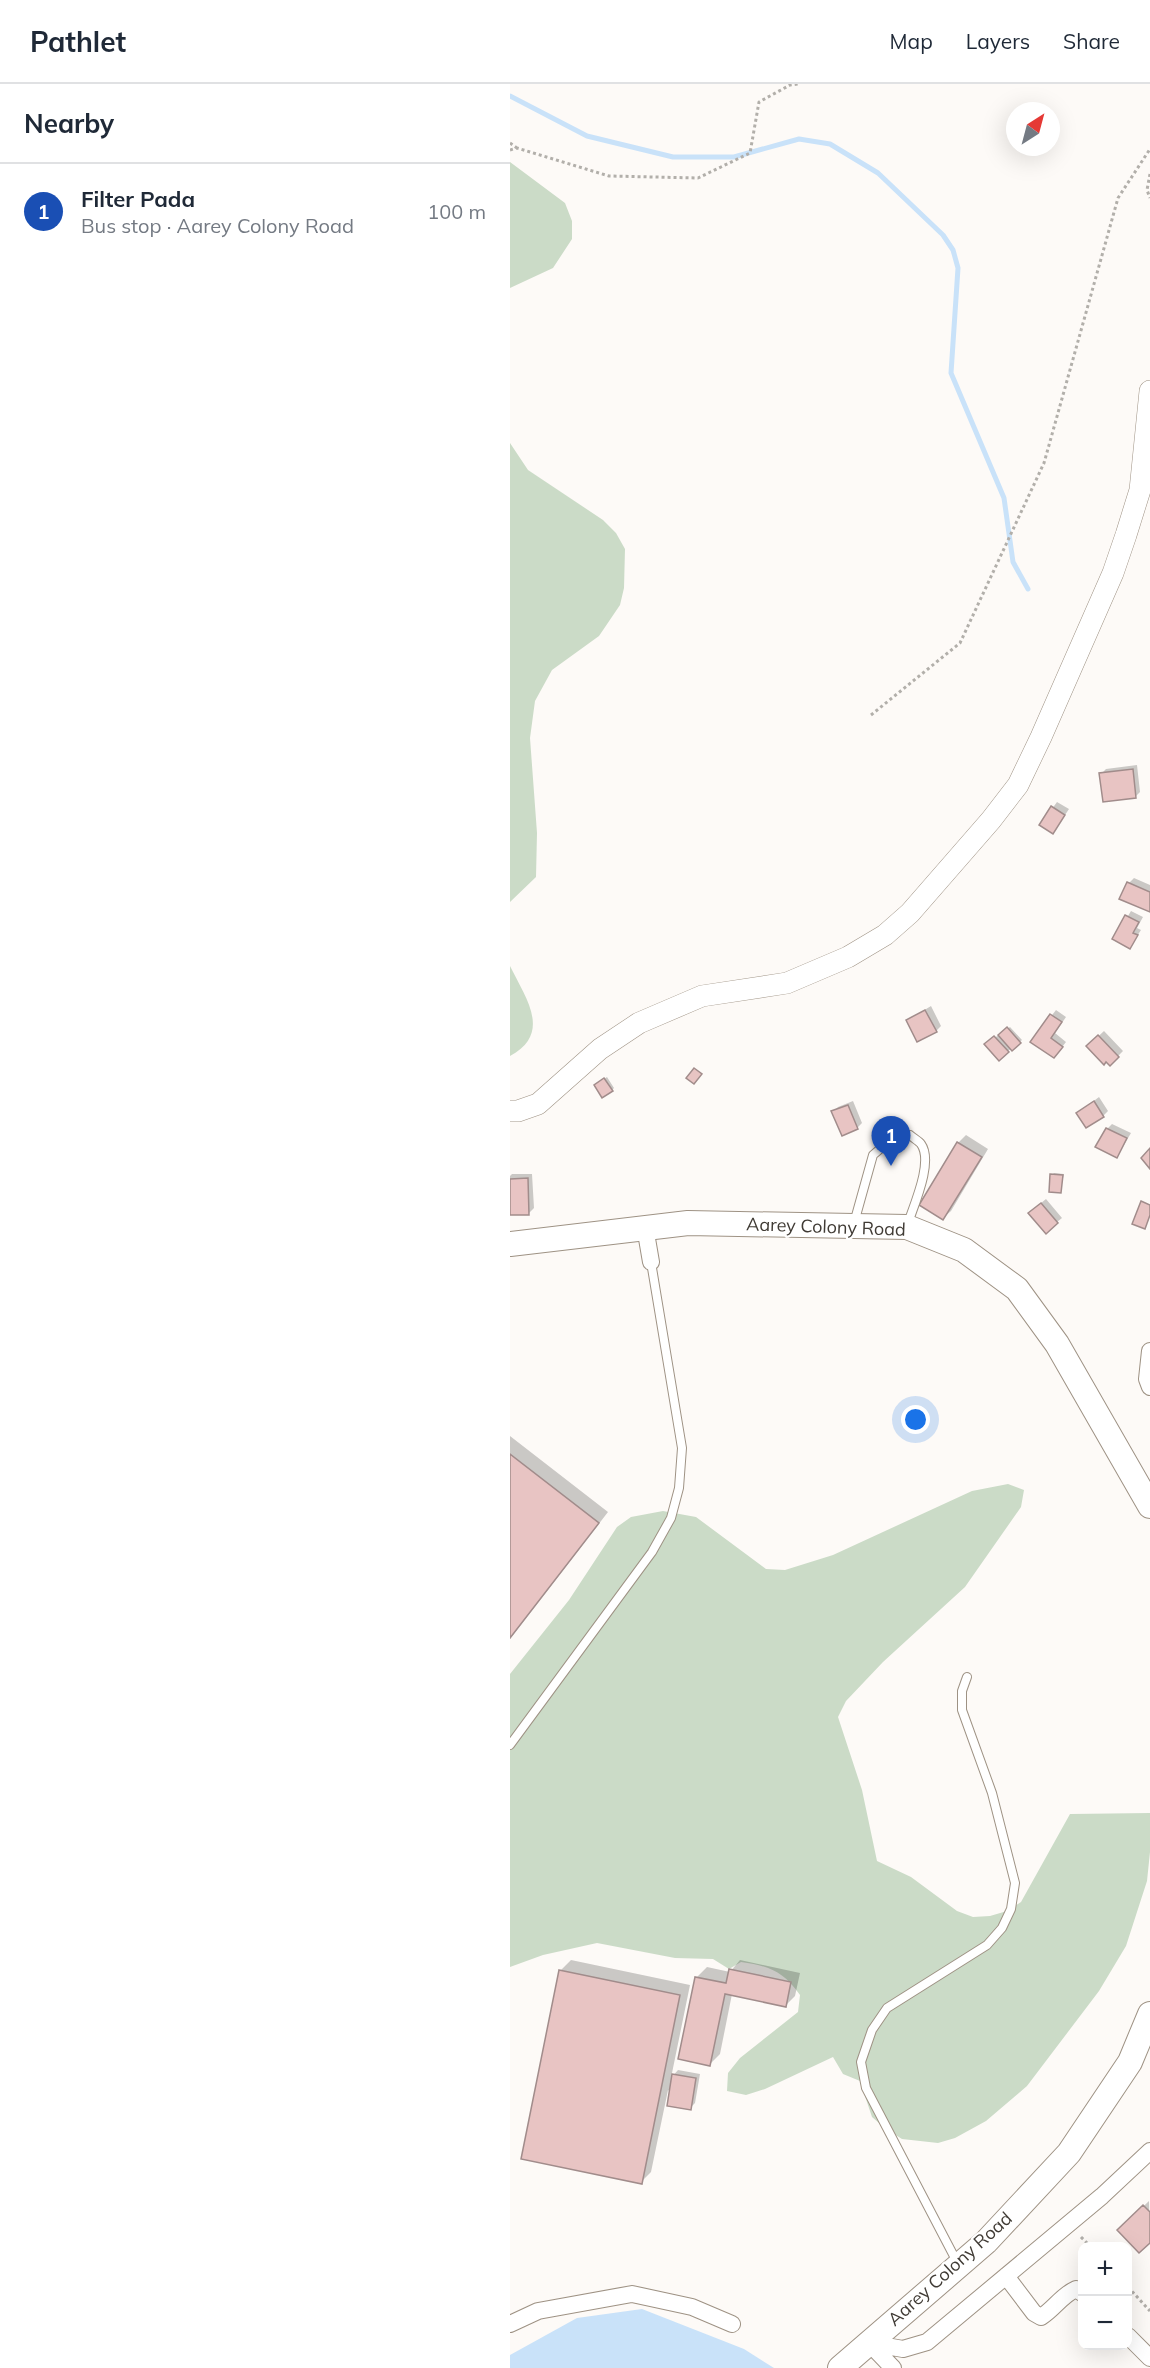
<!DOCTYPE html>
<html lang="en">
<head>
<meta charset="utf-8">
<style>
  body { margin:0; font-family:Mulish,sans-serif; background:#f6f6f7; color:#1f2937 }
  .controls { position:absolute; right:18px; bottom:18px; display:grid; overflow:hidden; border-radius:12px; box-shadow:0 6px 24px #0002 }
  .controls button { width:54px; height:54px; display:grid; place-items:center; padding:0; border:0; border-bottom:2px solid #e0e1e3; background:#fff; color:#1f2937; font:30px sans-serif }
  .compass { position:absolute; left:496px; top:18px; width:54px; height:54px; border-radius:50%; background:#fff; box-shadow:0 6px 24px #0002; rotate:36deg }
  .you { position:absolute; left:406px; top:1336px; width:21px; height:21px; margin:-15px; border:4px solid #fff; border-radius:50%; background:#1a73e8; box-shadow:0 0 0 9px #1a73e833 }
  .badge { display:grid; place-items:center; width:39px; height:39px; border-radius:50%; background:#3b8025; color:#fff; font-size:20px; font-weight:700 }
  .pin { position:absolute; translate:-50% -50px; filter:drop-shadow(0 2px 3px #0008) }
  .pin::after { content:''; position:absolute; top:32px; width:21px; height:18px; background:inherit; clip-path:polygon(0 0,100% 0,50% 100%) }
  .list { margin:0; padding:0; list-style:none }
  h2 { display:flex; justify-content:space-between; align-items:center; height:78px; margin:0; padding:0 24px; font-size:26px }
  h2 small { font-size:20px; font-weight:400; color:#747a83 }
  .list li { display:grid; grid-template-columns:39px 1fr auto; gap:18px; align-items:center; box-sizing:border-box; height:96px; padding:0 24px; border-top:2px solid #e0e1e3 }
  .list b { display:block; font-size:22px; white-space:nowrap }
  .list p { margin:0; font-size:20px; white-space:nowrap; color:#747a83 }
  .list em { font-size:20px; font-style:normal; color:#747a83 }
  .map { position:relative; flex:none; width:640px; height:2284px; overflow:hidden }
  header { display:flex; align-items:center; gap:36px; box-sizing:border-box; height:84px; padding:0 30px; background:#fff; border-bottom:2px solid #e0e1e3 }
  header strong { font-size:28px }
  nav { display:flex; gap:33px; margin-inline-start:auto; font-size:21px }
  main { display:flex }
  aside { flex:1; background:#fff }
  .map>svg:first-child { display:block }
  .green { fill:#cbdbc7 }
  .water { fill:#c9e2f9 }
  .shadow { fill:#0003 }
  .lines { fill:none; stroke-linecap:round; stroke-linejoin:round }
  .stream { stroke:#c9e2f9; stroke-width:5 }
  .building { fill:#e8c4c3; stroke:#a18c8b; stroke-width:1.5 }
  .service-casing { stroke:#9e9284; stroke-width:10 }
  .minor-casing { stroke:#9e9284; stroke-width:18 }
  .tertiary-casing { stroke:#9e9284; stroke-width:22 }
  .secondary-casing { stroke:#9e9284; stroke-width:26 }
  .path { stroke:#b2afaa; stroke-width:3; stroke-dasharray:3 3; stroke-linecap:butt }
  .service { stroke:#fff; stroke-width:8 }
  .minor { stroke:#fff; stroke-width:16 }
  .tertiary { stroke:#fff; stroke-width:21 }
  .secondary { stroke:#fff; stroke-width:24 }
  .labels { text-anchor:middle; stroke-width:4.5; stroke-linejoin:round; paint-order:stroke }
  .street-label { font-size:18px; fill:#403b35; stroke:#fff }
</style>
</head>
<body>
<header>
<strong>Pathlet</strong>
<nav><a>Map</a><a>Layers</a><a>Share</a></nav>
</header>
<main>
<aside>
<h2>Nearby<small></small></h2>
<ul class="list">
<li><span class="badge" style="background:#1a4fb4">1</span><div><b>Filter Pada</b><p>Bus stop · Aarey Colony Road</p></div><em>100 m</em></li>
</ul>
</aside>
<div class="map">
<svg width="640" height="2284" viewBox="0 0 640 2284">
  <rect width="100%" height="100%" fill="#fdfaf7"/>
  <path class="green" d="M0,78l55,41 7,18v18l-19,29 -43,20z
    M0,359l18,27 75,50 13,13 9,16 -1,39 -4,17 -21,31 -47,34 -17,31 -5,37 7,95 -1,44 -26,25z
    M0,882c15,31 43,67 0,90z
    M498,1400l16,6 -3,17 -56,80 -82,75 -37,39 -8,16 24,73 15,71 34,16 46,34 16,6 17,-1 17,-5 14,-9 49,-88 80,-1v39l-3,29 -21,65 -27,45 -72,95 -41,35 -31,17 -17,5 -36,-4 -16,-10 -14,-12 -12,-36 -17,-7 -10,-17 -68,32 -19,6 -19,-4 1,-18 12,-15 58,-46 2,-17c-17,-24 -31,-29 -59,-33l-12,7 -16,-10 -38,-1 -78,-15 -54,12 -33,12v-293l59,-74 48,-73 14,-10 32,-6 33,6 70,52 19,1 48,-15 139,-64z"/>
  <path class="water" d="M132,2225l102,40 30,19h-264v-13l67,-37z"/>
  <path class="shadow" d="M627,681l3,27 -5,5 -34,-23 5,-5z
    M547,718l12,7 -12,18 -16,-3z
    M624,794l16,7v25l-21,-27z
    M621,827l12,6 -6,11 4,2 -11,17 -16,-8z
    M421,922l10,20 -5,5 -28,-11z
    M546,926l10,7 -11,16 11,9 -7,9 -27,-10z
    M500,943l12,13 -23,18 -13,-14z
    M594,947l19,20 -13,13 -22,-18z
    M97,993l7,11 -2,2 -14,-7z
    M589,1013l9,14 -5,5 -25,-3z
    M343,1017l9,22 -5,5 -24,-16 5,-5z
    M602,1040l19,9 -14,24 -10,-28z
    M456,1051l22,14 -37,62 -8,7 15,-75z
    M544,1089l10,1 -4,17 -8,-16z
    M2,1090h20l2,34 -5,5 -19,1v-38z
    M536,1115l16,19 -5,4 -22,-14z
    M0,1352l98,76 -98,127z
    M61,1876l119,25 -19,93 7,-8 22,4 -5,29 -5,5 -22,-18 -17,82 -10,10 -80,-212z
    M230,1876l60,13 -5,23 -10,10 -53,-12 -12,60 -10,10 -13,-87 10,-10 23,5z
    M639,2117l1,40 -31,-11z"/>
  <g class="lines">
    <path class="stream" d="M0,12l77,40 86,21h61l65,-18 31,5 48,29 65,62 10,15 5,18 -7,105 53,125 9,64 15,27"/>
  </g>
  <path class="building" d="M623,685l3,29 -33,4 -4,-29z
    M541,722l14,9 -12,19 -14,-9z
    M617,798l23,10v20l-31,-13z
    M615,831l14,7 -6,11 5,2 -8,14 -18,-10z
    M415,926l12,22 -20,10 -11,-22z
    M540,930l12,8 -11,16 12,9 -9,11 -24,-16z
    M497,943l14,16 -9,8 -14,-16z
    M588,951l21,22 -9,9 -4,-4 -2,3 -18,-19z
    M484,952l15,16 -10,9 -15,-17z
    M184,984l8,6 -8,10 -8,-6z
    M94,994l9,13 -11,7 -8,-13z
    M584,1017l10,16 -18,11 -10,-15z
    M338,1021l10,24 -16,7 -11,-25z
    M596,1044l21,10 -10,20 -22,-11z
    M447,1058l25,15 -39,63 -24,-15z
    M640,1064v21l-9,-11z
    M540,1090l13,1 -2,18 -12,-1z
    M18,1094l1,37h-19v-36z
    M631,1117l9,4v10l-5,14 -13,-5z
    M531,1119l17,20 -12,11 -18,-21z
    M0,1370l89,69 -89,115z
    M219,1885l62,13 -5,25 -61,-13 -15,72 -32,-7 17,-82 31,6z
    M49,1886l121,25 -38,189 -121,-25z
    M162,1990l24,4 -5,32 -24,-4z
    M633,2121l7,7v31l-11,10 -22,-23z"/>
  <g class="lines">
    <defs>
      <path id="service" d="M344,1139l19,-68 21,-18 16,-2c3,3 9,6 11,9 13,18 -8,63 -14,82
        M0,1661l142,-193 19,-34 8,-30 3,-40 -31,-186
        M447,2178l-91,-174 -5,-26 11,-32 15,-22 100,-63 15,-17 9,-19 4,-26 -23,-90 -30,-83v-19l5,-14"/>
      <path id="minor" d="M135,1143l6,35
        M640,1267l-3,28 3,8
        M496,2192l28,37 7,4c13,-8 21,-22 35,-28l6,4
        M0,2240l28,-13 94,-17 60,13 40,17
        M618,2252l22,22
        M359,2259l34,6 24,-7 175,-146 48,-45
        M359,2259l24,25"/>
      <path id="tertiary" d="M0,1027h8l20,-7 62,-55 39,-26 63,-27 85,-13 61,-26 37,-22 25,-22 81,-93 27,-35 23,-48 72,-164 13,-38 14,-45 10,-99"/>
      <path id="secondary" d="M0,1160l178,-21 219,4 57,23 53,39 40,55 93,162
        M330,2284l146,-126 83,-89 61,-91 20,-48"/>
    </defs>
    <use href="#service" class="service-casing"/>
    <use href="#minor" class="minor-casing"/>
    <use href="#tertiary" class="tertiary-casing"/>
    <use href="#secondary" class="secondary-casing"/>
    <path class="path" d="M0,59l7,5
      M0,66l7,-2 92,28 89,2 52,-25 9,-51 31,-17 8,-1
      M640,90l-3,16 3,8
      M361,631l89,-72 84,-180 74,-265 32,-49
      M571,2153l9,9
      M618,2203l22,24"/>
    <use href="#service" class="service"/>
    <use href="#minor" class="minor"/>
    <use href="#tertiary" class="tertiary"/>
    <use href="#secondary" class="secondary"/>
  </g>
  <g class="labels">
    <g class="street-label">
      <text transform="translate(316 1143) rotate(2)" y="6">Aarey Colony Road</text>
      <text transform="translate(440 2185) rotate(-42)" y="6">Aarey Colony Road</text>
    </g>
  </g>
</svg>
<div class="controls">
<button>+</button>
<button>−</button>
</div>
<svg class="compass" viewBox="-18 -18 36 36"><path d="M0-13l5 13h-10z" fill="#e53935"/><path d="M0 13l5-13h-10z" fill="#747a83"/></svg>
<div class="you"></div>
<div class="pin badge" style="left:381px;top:1082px;background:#1a4fb4">1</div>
</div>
</main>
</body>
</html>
